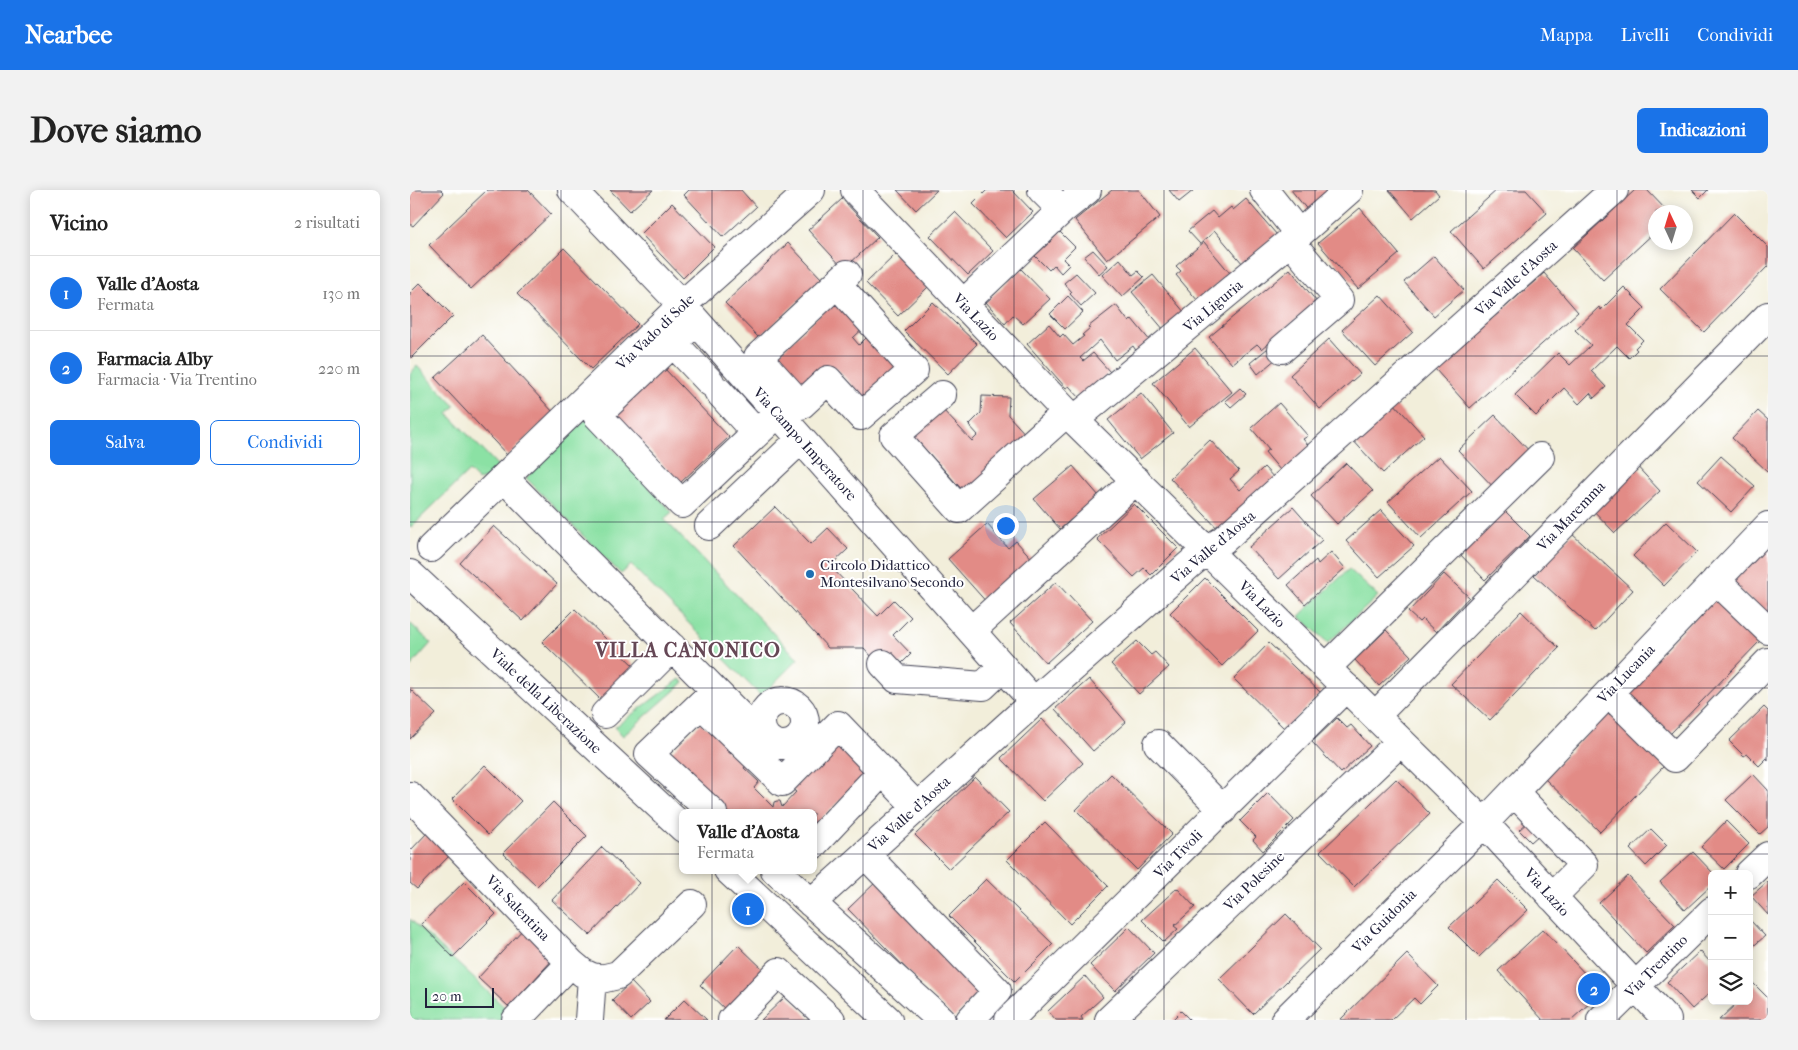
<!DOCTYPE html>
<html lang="it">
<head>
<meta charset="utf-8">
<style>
  body { margin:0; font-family:"IM FELL French Canon",serif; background:#f2f2f2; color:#222 }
  .controls { position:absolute; right:15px; bottom:15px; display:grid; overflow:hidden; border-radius:8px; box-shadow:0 2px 12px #0003 }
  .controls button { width:45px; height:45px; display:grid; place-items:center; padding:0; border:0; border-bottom:1px solid #e0e0e0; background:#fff; color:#222; font:25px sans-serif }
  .compass { position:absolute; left:1238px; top:15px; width:45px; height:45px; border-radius:50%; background:#fff; box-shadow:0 2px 12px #0003; rotate:356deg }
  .scale { position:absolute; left:15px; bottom:12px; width:69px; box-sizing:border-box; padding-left:5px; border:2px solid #22223b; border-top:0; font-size:14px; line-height:18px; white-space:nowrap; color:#22223b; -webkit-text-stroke:4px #fff; paint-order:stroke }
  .you { position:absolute; left:595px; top:335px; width:18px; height:18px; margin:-12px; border:4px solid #fff; border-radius:50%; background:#1a73e8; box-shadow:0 0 0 8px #1a73e833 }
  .badge { display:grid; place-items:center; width:32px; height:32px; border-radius:50%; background:#1a73e8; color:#fff; font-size:16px; font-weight:700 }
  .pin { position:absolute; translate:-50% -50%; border:2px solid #fff; box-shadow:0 1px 5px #0006 }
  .popup { position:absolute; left:269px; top:619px; width:138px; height:65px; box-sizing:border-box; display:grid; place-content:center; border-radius:8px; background:#fff; filter:drop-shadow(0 1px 4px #0005); font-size:16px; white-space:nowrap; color:#767676 }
  .popup b { font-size:19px; color:#222 }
  .popup::after { content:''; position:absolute; left:50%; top:100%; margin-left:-10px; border:10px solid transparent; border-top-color:#fff }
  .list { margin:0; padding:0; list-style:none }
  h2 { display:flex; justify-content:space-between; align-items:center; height:65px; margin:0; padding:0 20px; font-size:21px }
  h2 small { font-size:16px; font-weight:400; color:#767676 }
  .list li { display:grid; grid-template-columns:32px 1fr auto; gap:15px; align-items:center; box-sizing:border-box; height:75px; padding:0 20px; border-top:1px solid #e0e0e0 }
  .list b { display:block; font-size:19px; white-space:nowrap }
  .list p { margin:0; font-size:16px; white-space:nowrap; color:#767676 }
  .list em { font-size:16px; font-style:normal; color:#767676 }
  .actions { display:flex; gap:10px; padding:15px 20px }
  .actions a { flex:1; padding:11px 0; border:1px solid #1a73e8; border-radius:8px; text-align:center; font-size:18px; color:#1a73e8 }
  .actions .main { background:#1a73e8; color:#fff }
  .icon { flex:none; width:28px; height:28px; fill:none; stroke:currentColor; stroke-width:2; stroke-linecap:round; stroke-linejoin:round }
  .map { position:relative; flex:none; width:1358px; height:830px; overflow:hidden; border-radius:8px }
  header { display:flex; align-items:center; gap:30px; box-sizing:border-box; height:70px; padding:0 25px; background:#1a73e8; color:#fff }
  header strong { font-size:24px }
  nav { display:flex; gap:28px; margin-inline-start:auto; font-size:18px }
  .intro { display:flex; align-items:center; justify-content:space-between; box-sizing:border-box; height:120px; padding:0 30px }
  h1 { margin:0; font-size:35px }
  .button { padding:12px 22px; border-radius:8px; background:#1a73e8; color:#fff; font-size:18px; font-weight:700 }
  main { display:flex; gap:30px; padding:0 30px }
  aside { flex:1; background:#fff; border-radius:8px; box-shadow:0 2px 12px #0003 }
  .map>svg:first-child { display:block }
  .green { fill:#8be1a4; stroke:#568270 }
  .building { fill:#e28b86 }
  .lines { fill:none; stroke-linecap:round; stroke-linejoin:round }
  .minor-casing { stroke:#414153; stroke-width:30 }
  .minor { stroke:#fff; stroke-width:28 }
  .grid { fill:none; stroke:#22223b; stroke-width:1; stroke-opacity:0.55 }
  .poi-dot { fill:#1f6fb2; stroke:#fff; stroke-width:2 }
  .labels { text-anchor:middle; stroke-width:4; stroke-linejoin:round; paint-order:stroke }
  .street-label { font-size:15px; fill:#22223b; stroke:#fff }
  .poi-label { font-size:15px; fill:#22223b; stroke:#fff; text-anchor:start }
  .district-label { font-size:20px; font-weight:bold; letter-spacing:1px; fill:#654755; stroke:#fff }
</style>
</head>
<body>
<header>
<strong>Nearbee</strong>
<nav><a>Mappa</a><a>Livelli</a><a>Condividi</a></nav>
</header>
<div class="intro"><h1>Dove siamo</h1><a class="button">Indicazioni</a></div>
<main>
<aside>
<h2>Vicino<small>2 risultati</small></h2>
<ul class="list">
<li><span class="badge">1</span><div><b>Valle d'Aosta</b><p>Fermata</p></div><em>130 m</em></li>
<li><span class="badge">2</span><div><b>Farmacia Alby</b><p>Farmacia · Via Trentino</p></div><em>220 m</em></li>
</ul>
<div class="actions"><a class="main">Salva</a><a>Condividi</a></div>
</aside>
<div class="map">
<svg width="1358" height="830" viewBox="0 0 1358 830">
  <rect width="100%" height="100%" fill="#fff"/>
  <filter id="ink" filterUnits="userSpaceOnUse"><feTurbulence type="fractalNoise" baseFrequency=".02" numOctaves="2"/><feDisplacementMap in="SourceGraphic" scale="10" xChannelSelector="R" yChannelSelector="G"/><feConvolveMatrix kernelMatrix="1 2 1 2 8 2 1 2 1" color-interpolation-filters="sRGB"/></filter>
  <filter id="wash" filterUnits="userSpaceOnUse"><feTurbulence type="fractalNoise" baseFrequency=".0096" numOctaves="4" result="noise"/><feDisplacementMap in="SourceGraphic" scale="20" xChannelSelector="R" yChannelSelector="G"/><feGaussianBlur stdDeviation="1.12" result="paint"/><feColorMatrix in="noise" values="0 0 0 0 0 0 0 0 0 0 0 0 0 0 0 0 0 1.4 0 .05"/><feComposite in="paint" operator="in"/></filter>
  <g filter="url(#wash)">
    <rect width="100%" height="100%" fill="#f2eeda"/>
    <path class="green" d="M7,176l38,40 -7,8 52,54 -9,9 -13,3 -9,-9 -59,57v-154z
      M176,229l86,93 -8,7 134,140 -37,37 -130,-131 -10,9 -95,-96z
      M939,379l29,27 -50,47 -29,-27z
      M0,433l21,20 -21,24z
      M270,489l4,3 -61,54 -8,-9z
      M0,729l104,97 -4,4h-100z"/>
    <g id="blocks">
      <path class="building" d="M0,0h31l3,3 -31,33 -3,-2z
        M77,0h41l23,24 -80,75 -42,-44z
        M200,0h43l-23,21z
        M279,0h52l15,17 -33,30 -39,-42z
        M487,0h40l-21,20z
        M577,0h25l21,22 -27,26 -33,-34z
        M702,0h27l21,27 -53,43 -32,-40z
        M759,0h25l-15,12z
        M881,0h45l-27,22z
        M979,0h46l4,5 -26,23z
        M1087,0h29l21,23 -63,56 -33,-38z
        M1225,0h12l21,22h-12v19l-53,49 -30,-32z
        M1282,0h16l-8,8z
        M432,9l36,38 -34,32 -36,-39z
        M836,9l31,36 -34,29 -28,-33 -15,13 -12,-13 24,-20 6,7 13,-11 2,3z
        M262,13l42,44 -31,31 -42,-44z
        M950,18l39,46 -41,35 -40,-46z
        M545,22l38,39 -25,24 -38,-39z
        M1324,23l34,34v19l-64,66 -44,-43z
        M650,42l15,15 -12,12 6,6 -8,8 -7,-8 -5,5 -14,-14z
        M794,52l26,31 -32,28 -22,-26 5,-4 -5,-5z
        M378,53l34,36 -63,59 -34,-35z
        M154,58l74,76 -47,45 -74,-75z
        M683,60l15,16 -9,8 -15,-17z
        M486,64l32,33 -30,29 -32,-33z
        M1024,66l30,34 -30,26 -30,-34z
        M710,69l13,16 5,-4 6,6 -22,20 -20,-22z
        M611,79l29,30 -27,25 -10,-9 -8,9 -19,-22z
        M880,79l27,33 -55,47 -5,-5 -25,20 -23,-27z
        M666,83l19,20 -14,13 -11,-12 2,-2 -8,-9z
        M1134,83l34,39 -108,96 -35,-39z
        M743,85l32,38 -21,17 -32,-38z
        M10,93l33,33 -43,43v-66z
        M1214,97l21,21 -17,17 15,15 -8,8 2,2 -8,8 -12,-12 -26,25 15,16 -12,11 -4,-5 -11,11 -15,-16 -28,28 -21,-21 43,-42 12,12 21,-20 -16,-15 24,-23 2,3z
        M431,104l28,29 -16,15 6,7 8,-8 40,33 -37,35 -35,-38 -30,28 -33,-35z
        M970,105l33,37 -38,34 -33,-36z
        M658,106l15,16 -18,17 -15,-15z
        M523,112l44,42 -29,30 -44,-43z
        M706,115l13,17 3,-3 19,23 -14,10 -4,-6 -18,14 -15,-20 -20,18 3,3 10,-8 17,19 -30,26 -11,-12 -3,2 -39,-44 22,-20 11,13 3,-3 10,11 11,-9 -2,-1 8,-7 -2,-1z
        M72,145l72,78 -46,43 -73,-78z
        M919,149l31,35 -40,35 -30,-34z
        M785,158l37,44 -43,35 -36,-44z
        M858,158l9,10 -19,16 -8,-11z
        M254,178l65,69 -49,46 -65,-69z
        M830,198l6,6 -15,13 -6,-6z
        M731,203l32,40 -33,26 -32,-39z
        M572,206l27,1 -1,18 20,22 -62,57 -53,-58 29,-27 30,32 6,-6 -9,-10 12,-12z
        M981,210l33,36 -41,37 -33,-36z
        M869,213l29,33 -5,3 10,12 -28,25 -20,-24 4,-3 -18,-21z
        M1348,221l10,9v52l-36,-34z
        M1085,225l41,43 -37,35 -41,-43z
        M800,250l29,31 -9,8 10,11 24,-23 12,13 -55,52 -51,-54z
        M1029,266l33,35 -51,47 -33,-36z
        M1311,266l34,30 -24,26 -33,-31z
        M1222,271l28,30 -45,42 -28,-29z
        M936,273l27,28 -36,33 -26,-28z
        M663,276l26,30 -39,33 -26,-30z
        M724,314l44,44 -27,27 -7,-7 -10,9 -37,-38z
        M1090,316l30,30 -45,44 -29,-30z
        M365,317l36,37 17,-16 20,21 -18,17 48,50 16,-16 17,17 -18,18 18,19 -15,15 -17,-4 -15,-17h-36l-94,-102z
        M883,317l29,33 -43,39 -30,-32z
        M971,320l33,36 -35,31 -33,-36z
        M1256,332l31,30 -33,34 -31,-30z
        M577,334l21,24 8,-7 20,22 -47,42 -41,-46z
        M84,336l63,58 -34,37 -63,-58z
        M1162,344l61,56 -38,41 -61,-56z
        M1358,353v73l-37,-33z
        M921,362l14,16 -40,36 -17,-19 28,-25 2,4z
        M1034,384l25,23 -33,35 -14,-13 -3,3 -11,-10z
        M795,388l53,53 -36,35 -52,-53z
        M646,392l36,39 -46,42 -36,-40z
        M1304,407l46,44 -90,93 -46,-43z
        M165,419l61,59 -33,34 -61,-60z
        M1111,421l38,37 -69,72 -39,-36z
        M976,440l25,26 -32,30 -24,-26z
        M727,451l14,14 4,-3 14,15 -30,27 -28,-30z
        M859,453l52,50 -36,36 -51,-50z
        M679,489l37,43 -33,29 -38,-42z
        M0,499l26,25 -26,25z
        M1354,517l4,4v49l-1,-2 -8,8 -12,-12 -3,2 -15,-15z
        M1198,522l56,54 -64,66 -56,-54z
        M927,528l10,10 4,-3 19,21 -29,27 -29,-31z
        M632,529l41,44 -40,38 -42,-43z
        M291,533l30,22 -5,5 5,4 4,-5 12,15 -3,4 15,14 -5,6 19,19 1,-5 3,-1h3l2,6 14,-15 -4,-3 44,-48 33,32 -56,53v-13h-85l-60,-58z
        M75,575l36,36 -33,34 -36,-36z
        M701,584l61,60 -35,36 -61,-60z
        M1343,584l15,16v37l-8,7 -34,-34z
        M565,587l34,35 -60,57 -34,-34z
        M986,589l34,35 -76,73 -34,-35z
        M858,603l26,27 -31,31 -10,-11 3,-3 -16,-16z
        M143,612l34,34 -50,50 -34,-33z
        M1316,631l23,23 -25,25 -23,-22z
        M635,632l63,64 -38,38 -63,-64z
        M1118,632l12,12 -9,8 -12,-12z
        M1241,639l16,16 -21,21 -16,-17z
        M18,642l23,22 -34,35 -7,-6v-32z
        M192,657l38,36 -50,52 -38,-35z
        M1283,662l21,22h-2v11l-27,25 -25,-28z
        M1218,686l47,49 -29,28 -47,-50z
        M469,689l106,108 -31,31 -106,-109z
        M576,689l67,65 -38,38 -66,-66z
        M1088,690l30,30 -49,47 -30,-30z
        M1358,691v34l-17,-19z
        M54,692l32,32 -43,43 -32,-33z
        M767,698l18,19 -21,19 4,3 -14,13 -22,-22z
        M876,724l34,35 -67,65 -34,-35z
        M1339,729l16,17 -16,14z
        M719,737l25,26 -39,38 -25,-26z
        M114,738l31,29 -46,50 -31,-29z
        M1133,739l59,63 -31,28h-28l-45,-49z
        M328,755l29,28 -38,40 -29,-28z
        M1290,761l12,13v27l-20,18 -25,-27z
        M997,764l31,32 -18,18 -6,-6 -23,22h-51z
        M675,786l18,21 -22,20 2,3h-27l-8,-9z
        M1339,789l19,19v22h-49l20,-19h10z
        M221,792l19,20 -19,18 -19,-20z
        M377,805l24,25h-50z
        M275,809l22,21h-43z
        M771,821l9,9h-18z"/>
    </g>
  </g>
  <g filter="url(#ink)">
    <use href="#blocks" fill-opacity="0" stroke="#414153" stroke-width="1"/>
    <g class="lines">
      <defs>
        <path id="minor" d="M162,0l110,115 352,397
          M445,0l219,230 410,403 183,197
          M632,0l20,20
          M854,0l35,44
          M553,114l99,-94 25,-20
          M286,131l-99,94 85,89 96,-91
          M263,153l37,39
          M872,159l57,-49 -49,-59
          M361,182l30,33 27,-25 33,36 53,-46 -77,-86
          M348,194l13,-12 -13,-15 89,-83
          M308,201l38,42
          M532,205l-48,41 65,73 108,-97
          M664,230l225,-186 50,-44
          M94,288l240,242 17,2
          M299,336l92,-87
          M21,358l251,-243 129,-115
          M0,384l273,254
          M1306,390l52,50
          M561,441l165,-151
          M473,474l14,15 86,7 20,-19
          M916,478l214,-211
          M1199,503l66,65 93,-96
          M351 533a22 22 0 1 1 44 0a22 22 0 1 1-44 0Z
          M195,524l67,-67
          M965,526l393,-400
          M748,554l65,66
          M1104,602l70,73 -32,32
          M0,606l161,167 -55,57
          M303,623l-64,-59 52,-50 81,78 56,-57 79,82
          M403,655l70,-74
          M455,664l132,137 -27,29
          M318,680l160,150
          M365,680l166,150
          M1339,684l19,-18
          M401,713l223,-201 155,-137 18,-15 16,-10 391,-350
          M161,773l12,10 9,4 9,2 17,-4 74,-71
          M179,830l3,-43
          M322,830l47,-48 52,48
          M599,830l337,-333
          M699,830l291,-278
          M875,830l199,-197 284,-297
          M1191,830l111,-109"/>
      </defs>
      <use href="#minor" class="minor-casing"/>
      <use href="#minor" class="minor"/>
    </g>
  </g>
  <path class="grid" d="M151,0v830M302,0v830M453,0v830M604,0v830M754,0v830M905,0v830M1056,0v830M1207,0v830M0,166h1358M0,332h1358M0,498h1358M0,664h1358"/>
  <circle class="poi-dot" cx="400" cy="384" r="5"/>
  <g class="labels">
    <g class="street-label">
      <text transform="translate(1106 88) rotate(-42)" y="5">Via Valle d'Aosta</text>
      <text transform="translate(803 116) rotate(-40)" y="5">Via Liguria</text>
      <text transform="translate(566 127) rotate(46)" y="5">Via Lazio</text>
      <text transform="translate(245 142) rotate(-44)" y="5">Via Vado di Sole</text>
      <text transform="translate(395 254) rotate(48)" y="5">Via Campo Imperatore</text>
      <text transform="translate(1161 326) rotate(-46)" y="5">Via Maremma</text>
      <text transform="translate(803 357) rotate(-40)" y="5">Via Valle d'Aosta</text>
      <text transform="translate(852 414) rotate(45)" y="5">Via Lazio</text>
      <text transform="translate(1216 484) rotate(-46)" y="5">Via Lucania</text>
      <text transform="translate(136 511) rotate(43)" y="5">Viale della Liberazione</text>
      <text transform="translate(499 624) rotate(-42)" y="5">Via Valle d'Aosta</text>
      <text transform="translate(768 664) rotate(-45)" y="5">Via Tivoli</text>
      <text transform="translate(844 691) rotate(-44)" y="5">Via Polesine</text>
      <text transform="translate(1137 702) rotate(48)" y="5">Via Lazio</text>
      <text transform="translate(108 718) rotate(46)" y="5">Via Salentina</text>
      <text transform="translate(974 731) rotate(-45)" y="5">Via Guidonia</text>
      <text transform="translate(1246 776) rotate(-45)" y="5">Via Trentino</text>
    </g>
    <g class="poi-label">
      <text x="410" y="380">Circolo Didattico<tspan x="410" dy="17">Montesilvano Secondo</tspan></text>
    </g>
    <g class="district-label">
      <text x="278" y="467">VILLA CANONICO</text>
    </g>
  </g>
</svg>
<div class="controls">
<button>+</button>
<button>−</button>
<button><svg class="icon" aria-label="layers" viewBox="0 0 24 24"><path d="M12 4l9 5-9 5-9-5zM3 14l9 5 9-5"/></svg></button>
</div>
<svg class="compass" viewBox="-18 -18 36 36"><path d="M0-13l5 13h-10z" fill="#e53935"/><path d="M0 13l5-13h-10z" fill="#767676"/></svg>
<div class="scale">20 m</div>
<div class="you"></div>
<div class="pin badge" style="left:338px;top:719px">1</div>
<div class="popup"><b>Valle d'Aosta</b>Fermata</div>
<div class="pin badge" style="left:1184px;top:799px">2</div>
</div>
</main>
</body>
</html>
